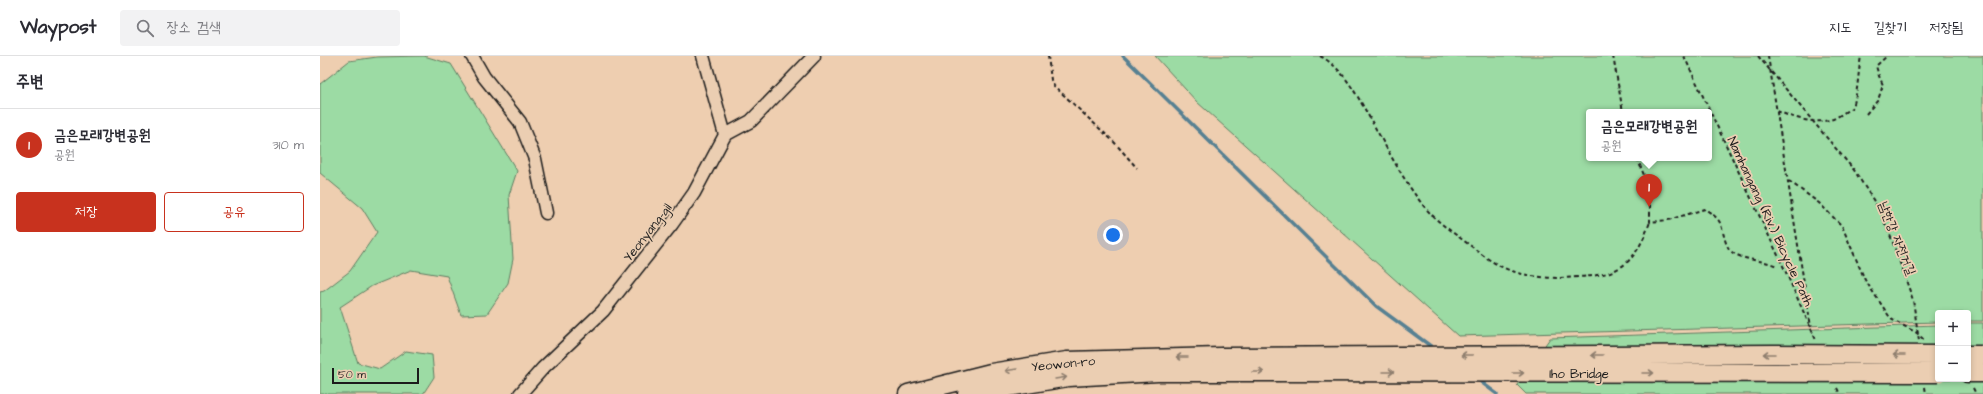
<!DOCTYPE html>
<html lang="ko">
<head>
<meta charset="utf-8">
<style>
  body { margin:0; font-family:"Architects Daughter","Poor Story",sans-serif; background:#f2f2f3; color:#2b2b33 }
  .controls { position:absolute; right:12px; bottom:12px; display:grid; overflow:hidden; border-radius:4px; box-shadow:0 2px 6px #0003 }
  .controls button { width:36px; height:36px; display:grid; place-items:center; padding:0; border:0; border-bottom:1px solid #e1e1e2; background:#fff; color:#2b2b33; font:20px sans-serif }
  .scale { position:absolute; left:12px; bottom:10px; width:87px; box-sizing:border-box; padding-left:4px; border:2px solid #1c1c1c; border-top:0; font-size:11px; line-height:14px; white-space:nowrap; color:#1c1c1c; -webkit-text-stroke:3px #ebceb2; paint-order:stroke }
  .you { position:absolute; left:793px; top:179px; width:14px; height:14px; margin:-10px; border:3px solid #fff; border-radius:50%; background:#1a73e8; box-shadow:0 0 0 6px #1a73e833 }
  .badge { display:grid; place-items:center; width:26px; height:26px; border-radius:50%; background:#c8321e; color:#fff; font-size:13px; font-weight:700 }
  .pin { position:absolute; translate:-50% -33px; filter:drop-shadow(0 1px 2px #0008) }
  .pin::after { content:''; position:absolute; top:21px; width:14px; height:12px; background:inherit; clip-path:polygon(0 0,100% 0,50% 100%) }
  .popup { position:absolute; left:1266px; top:53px; width:126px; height:52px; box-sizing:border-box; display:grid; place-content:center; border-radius:4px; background:#fff; filter:drop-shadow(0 1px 3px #0005); font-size:13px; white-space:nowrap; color:#7c7c81 }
  .popup b { font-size:15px; color:#2b2b33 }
  .popup::after { content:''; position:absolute; left:50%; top:100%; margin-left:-8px; border:8px solid transparent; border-top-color:#fff }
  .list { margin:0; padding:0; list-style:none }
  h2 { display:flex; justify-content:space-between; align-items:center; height:52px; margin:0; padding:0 16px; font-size:17px }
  h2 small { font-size:13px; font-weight:400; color:#7c7c81 }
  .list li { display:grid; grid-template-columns:26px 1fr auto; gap:12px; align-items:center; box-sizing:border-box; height:72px; padding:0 16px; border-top:1px solid #e1e1e2 }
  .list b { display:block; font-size:15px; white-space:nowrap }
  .list p { margin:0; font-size:13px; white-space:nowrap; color:#7c7c81 }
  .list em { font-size:13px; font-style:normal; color:#7c7c81 }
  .actions { display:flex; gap:8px; padding:12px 16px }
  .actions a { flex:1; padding:9px 0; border:1px solid #c8321e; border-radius:4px; text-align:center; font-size:14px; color:#c8321e }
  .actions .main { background:#c8321e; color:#fff }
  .icon { flex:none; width:22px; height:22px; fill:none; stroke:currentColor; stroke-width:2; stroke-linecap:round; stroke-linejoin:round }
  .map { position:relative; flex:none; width:1663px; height:338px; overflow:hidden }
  header { display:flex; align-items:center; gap:24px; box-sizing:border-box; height:56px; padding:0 20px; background:#fff; border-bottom:1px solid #e1e1e2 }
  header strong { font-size:19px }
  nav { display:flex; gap:22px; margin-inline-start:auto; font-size:14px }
  .search { width:280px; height:36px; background:#f2f2f3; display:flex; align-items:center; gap:10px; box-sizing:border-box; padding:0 14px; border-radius:4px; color:#7c7c81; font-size:15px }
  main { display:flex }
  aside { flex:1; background:#fff }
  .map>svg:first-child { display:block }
  .green { fill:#9cdba4; stroke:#5c7c60; fill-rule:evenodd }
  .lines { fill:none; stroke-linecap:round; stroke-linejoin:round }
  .stream { stroke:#578092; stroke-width:3.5 }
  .minor-casing { stroke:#1c1c1c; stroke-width:15 }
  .highway-casing { stroke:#1c1c1c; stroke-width:21 }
  .path { stroke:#1c1c1c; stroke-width:2; stroke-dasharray:4 3; stroke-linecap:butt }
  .minor { stroke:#ebceb2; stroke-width:12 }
  .highway { stroke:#ebceb2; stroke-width:18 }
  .highway-bridge-casing { stroke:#1c1c1c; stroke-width:21; stroke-linecap:butt }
  .highway-bridge { stroke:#ebceb2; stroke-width:18 }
  .oneway { stroke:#8e7e6e }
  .labels { text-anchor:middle; stroke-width:3.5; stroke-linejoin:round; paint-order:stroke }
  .street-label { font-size:13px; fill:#1c1c1c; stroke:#ebceb2 }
</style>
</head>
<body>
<header>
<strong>Waypost</strong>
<div class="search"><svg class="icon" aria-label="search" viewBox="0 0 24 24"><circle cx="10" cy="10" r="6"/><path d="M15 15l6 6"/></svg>장소 검색</div>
<nav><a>지도</a><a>길찾기</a><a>저장됨</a></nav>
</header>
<main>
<aside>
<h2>주변<small></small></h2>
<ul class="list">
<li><span class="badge">1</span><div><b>금은모래강변공원</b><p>공원</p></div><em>310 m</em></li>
</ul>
<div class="actions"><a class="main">저장</a><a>공유</a></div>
</aside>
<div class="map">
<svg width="1663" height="338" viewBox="0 0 1663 338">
  <rect width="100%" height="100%" fill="#eeceb0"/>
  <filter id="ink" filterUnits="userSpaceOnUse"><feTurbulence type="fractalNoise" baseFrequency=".025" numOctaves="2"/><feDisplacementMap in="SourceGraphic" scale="8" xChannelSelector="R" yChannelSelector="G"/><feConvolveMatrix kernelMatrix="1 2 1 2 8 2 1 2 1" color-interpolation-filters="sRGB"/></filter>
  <g filter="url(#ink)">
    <path class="green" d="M104,0l27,8 66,107 -8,24 4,64 -5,24 -21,31 -26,1 -14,-39 -36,-6 -39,16 -32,21 18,56 22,6 26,-18 26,4 2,22 -11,17h-103v-102l4,-1 26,-20 27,-39 -15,-24 -42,-35v-89l29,-23 28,-4z
      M835,0h828v265h-15v-8h-30v9l-480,14 -261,-234zM1269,56h120v46h-120z
      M1648,267h15v71h-457l-9,-9 33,-47 388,-13v54h30z"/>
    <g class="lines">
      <path class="stream" d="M803,0l253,250 60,44
        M1157,323l20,15"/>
      <defs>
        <path id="minor" d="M152,0l12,21 36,45 15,37 11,54
          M405,79l26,-14 63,-65
          M200,338l23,-26 60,-57 69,-87 22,-31 31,-58 -22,-79"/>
        <path id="highway" d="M1648,299h15
          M1648,317h15
          M588,338l83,-21 76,-12 154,-4
          M647,338l101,-17 90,-5h61"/>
      </defs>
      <use href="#minor" class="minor-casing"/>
      <use href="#highway" class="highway-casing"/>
      <path class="path" d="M728,0l3,24 3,6 60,56 23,26
        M1000,0c24,12 39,43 52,66 16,28 39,74 63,96 11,10 24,19 36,28 13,10 25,20 41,25 21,7 43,8 66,6 44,-2 57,-14 72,-55
        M1293,0l10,56
        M1364,0l100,212 32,72
        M1438,0l96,114 25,39 13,31 21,60 6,41
        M1448,0l43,271
        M1457,55c17,7 38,14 56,8 7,-3 13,-8 20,-12 5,-16 5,-33 8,-51
        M1546,58l12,-14 5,-15 -4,-9 -3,-10 11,-10
        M1317,102l11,27 2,19v18l18,-2 37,-11c4,3 11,7 14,12 6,10 4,27 16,33 13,7 29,6 42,12
        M1469,125l30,22 23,23 23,54 26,39 26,14 7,7
        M1605,331l1,7
        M1517,332l3,6
        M1653,332l3,6"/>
      <use href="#minor" class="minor"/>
      <use href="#highway" class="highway"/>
      <defs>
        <path id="highway-bridge" d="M901,301l552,-3 165,1
          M899,316l719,1"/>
      </defs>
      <use href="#highway-bridge" class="highway-bridge-casing"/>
      <use href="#highway-bridge" class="highway-bridge"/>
    </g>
    <defs><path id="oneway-shaft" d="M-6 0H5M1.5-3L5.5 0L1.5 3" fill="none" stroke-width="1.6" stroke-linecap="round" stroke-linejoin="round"/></defs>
    <g class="oneway">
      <use href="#oneway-shaft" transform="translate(1449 298) rotate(180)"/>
      <use href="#oneway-shaft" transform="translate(1147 299) rotate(180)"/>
      <use href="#oneway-shaft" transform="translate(1277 299) rotate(180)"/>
      <use href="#oneway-shaft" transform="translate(1579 299) rotate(-180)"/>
      <use href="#oneway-shaft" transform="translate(862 301) rotate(180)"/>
      <use href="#oneway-shaft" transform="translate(691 314) rotate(171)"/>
      <use href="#oneway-shaft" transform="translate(938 316)"/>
      <use href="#oneway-shaft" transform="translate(1068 316)"/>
      <use href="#oneway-shaft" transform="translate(1198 317)"/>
      <use href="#oneway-shaft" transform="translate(1328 317)"/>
      <use href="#oneway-shaft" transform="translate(741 322) rotate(-9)"/>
    </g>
  </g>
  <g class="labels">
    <g class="street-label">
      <text transform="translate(1451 165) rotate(65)" y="5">Namhangang (Riv.) Bicycle Path</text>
      <text transform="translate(327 176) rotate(-52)" y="5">Yeonyang-gil</text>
      <text transform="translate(1578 182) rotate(68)" y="5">남한강 자전거길</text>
      <text transform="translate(743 307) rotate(-6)" y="5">Yeowon-ro</text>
      <text x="1259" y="322">Iho Bridge</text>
    </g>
  </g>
</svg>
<div class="controls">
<button>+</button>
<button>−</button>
</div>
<div class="scale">50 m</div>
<div class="you"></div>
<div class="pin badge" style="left:1329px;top:151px">1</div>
<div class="popup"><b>금은모래강변공원</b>공원</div>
</div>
</main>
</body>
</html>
